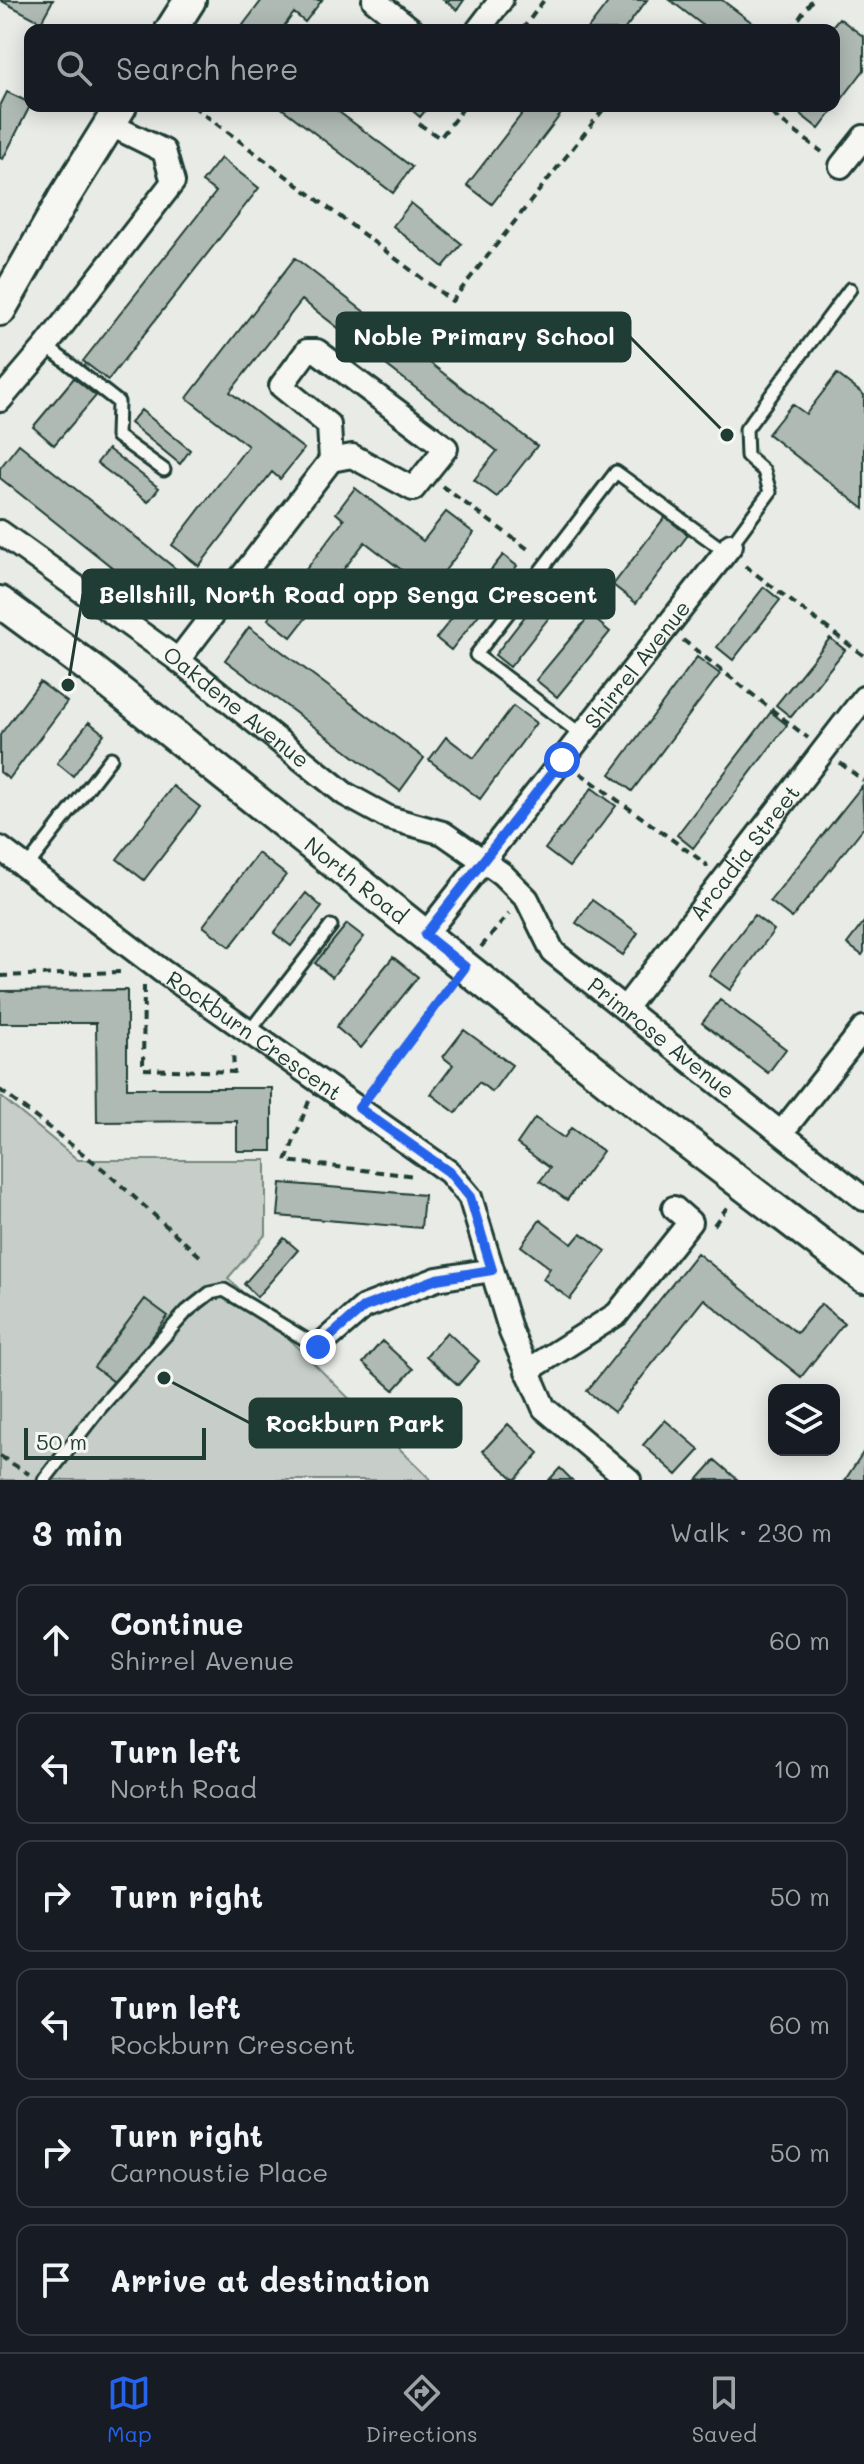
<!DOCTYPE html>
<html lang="en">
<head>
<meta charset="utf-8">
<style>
  body { margin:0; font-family:Mali,sans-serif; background:#20242c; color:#f1f3f6 }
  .controls { position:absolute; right:24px; bottom:24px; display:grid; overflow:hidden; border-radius:16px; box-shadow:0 4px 20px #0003 }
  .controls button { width:72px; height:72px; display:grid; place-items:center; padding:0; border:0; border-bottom:2px solid #363941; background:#171b24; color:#f1f3f6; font:40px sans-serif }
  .scale { position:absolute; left:24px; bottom:20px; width:182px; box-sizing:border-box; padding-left:8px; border:4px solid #1f3d34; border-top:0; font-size:22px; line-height:28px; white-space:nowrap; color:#1f3d34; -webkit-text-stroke:6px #f6f6f2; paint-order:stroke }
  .stop { position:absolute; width:24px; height:24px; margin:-18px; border:6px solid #2563eb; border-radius:50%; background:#fff }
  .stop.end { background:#2563eb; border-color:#fff; box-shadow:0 2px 8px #0008 }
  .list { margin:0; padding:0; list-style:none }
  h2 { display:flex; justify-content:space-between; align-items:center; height:104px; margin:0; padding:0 32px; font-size:34px }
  h2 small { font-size:26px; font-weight:400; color:#9ea1a6 }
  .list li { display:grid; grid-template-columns:52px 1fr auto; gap:24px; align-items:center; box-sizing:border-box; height:112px; margin:0 16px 16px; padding:0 16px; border:2px solid #363941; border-radius:16px }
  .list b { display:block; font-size:30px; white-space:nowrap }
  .list p { margin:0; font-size:26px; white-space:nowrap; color:#9ea1a6 }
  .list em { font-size:26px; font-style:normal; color:#9ea1a6 }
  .icon { flex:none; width:44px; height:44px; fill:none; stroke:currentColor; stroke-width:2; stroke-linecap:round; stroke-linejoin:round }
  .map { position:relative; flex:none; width:864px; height:1480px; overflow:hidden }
  .search { position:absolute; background:#171b24; box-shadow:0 4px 20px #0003; left:24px; right:24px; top:24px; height:88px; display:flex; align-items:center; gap:20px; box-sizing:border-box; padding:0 28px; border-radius:16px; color:#9ea1a6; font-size:30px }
  .sheet { height:872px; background:#171b24 }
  nav { display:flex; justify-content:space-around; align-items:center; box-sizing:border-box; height:112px; border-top:2px solid #363941; background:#171b24; font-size:22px; color:#9ea1a6 }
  nav a { display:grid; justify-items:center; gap:4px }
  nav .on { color:#2563eb }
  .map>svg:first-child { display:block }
  .green { fill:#c7cec9; stroke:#73867e; stroke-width:2 }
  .building { fill:#b0bab5; stroke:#1f3d34; stroke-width:2 }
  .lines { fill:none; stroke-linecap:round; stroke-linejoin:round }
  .lane-casing { stroke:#1f3d34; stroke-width:17 }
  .street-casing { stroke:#1f3d34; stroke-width:28 }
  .secondary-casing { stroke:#1f3d34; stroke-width:36 }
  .path { stroke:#1f3d34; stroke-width:4; stroke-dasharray:8 6; stroke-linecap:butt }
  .lane { stroke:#f6f6f2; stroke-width:11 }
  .street { stroke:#f6f6f2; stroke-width:22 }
  .secondary { stroke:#f6f6f2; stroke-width:30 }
  .route { stroke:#2563eb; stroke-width:10 }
  .labels { text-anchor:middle; stroke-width:6; stroke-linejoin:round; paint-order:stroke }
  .street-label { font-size:22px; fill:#1f3d34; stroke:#f6f6f2 }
  .leader { fill:none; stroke:#1f3d34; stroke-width:3 }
  .callout-dot { fill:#1f3d34; stroke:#f6f6f2; stroke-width:3 }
  .callout { fill:#1f3d34; stroke:#1f3d34; stroke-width:3 }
  .callout-label { font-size:24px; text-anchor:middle; font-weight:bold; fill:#fff }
</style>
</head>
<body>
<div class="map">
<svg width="864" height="1480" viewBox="0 0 864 1480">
  <rect width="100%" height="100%" fill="#e9ebe7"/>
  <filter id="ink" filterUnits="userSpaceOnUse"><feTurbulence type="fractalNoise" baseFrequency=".0125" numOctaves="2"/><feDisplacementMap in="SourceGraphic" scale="16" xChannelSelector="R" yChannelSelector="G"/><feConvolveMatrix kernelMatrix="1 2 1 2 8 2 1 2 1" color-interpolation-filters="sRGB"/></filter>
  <g filter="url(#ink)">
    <path class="green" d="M0,1096l78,64h188v74l-38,44 203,202h-431z"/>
    <path class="building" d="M0,0h53l-12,22z
      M262,0h60l-17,22 -11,-9 -13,17h-32l-6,-5z
      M444,0h20l-7,10z
      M610,0h37l-23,30h-37z
      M670,0h52l40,30h-53z
      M839,18l25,19v33l-45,59 -29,-23h44v-76h-5z
      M7,92l23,11v3l-27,53 -3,-1v-52z
      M279,106h52l81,61 -19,26z
      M407,106h22l-9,11z
      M528,106h39l-75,98 -25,-19z
      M221,158l38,30 -151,192 -25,-19 133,-169 -14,-10z
      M411,203l51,41 -19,23 -50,-41z
      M295,258l242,188 -40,51 -23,-17 23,-29 -195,-151 -72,92 74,57 -24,30 -8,-7 -73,94 -27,-21 76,-99 -61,-48z
      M837,374l27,21v114l-96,-75 24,-30 14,10z
      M74,378l22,18 -42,49 -21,-18z
      M141,410l49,40 -10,14 -50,-41z
      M19,444l172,137 -24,30 -167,-133v-10z
      M108,449l51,39 -11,14 -51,-39z
      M355,488l68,53 23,-29 28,21 -45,58 -64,-49 -74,95 -23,-18 76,-99 -8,-7z
      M665,517l23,18 -52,68 -23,-18z
      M503,555l14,11 -66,84 -15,-12z
      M764,587l16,13 -47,60 -16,-13z
      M546,589l16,12 -52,66 -15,-12z
      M590,615l20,17 -53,65 -21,-17z
      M249,627l175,131 -24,33 -175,-131z
      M830,638l15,12 -54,67 -15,-12z
      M697,657l23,17 -88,117 -22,-17z
      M40,682l27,20 -58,77 -9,-7v-37z
      M513,706l23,17 -56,76 -51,-39 17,-23 28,21z
      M771,712l16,13 -94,123 -16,-13z
      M89,722l15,12 -31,42 -16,-13z
      M173,786l27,21 -56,73 -27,-21z
      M862,786l2,41 -72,91 -22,-17z
      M592,788l24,18 -47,61 -24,-18z
      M258,853l28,22 -56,72 -27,-21z
      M306,893l16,14 -31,39 -17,-13z
      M592,900l46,33 -15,22 -47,-32z
      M754,915l20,15 -44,60 -21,-15z
      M864,922v30l-2,3 -15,-11z
      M347,924l17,13 -32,40 -17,-14z
      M393,957l25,20 -57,71 -25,-21z
      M127,990v98h145v63h-35v-30l-140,1 -1,-99h-96v-32z
      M720,1000l66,49 -18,24 -66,-50z
      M464,1030l48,35 -20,27 -13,-10 -23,31 -25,-19 22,-29 -10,-8z
      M535,1118l29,20 7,-10 32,23 -36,49 -27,-19 10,-13 -33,-24z
      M281,1183l143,12 -3,33 -143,-12z
      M540,1220l32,24 9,-11 25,18 -36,48 -27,-20 7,-11 -29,-22z
      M284,1238l14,12 -41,47 -13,-13z
      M697,1253l100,80 24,-29 23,19 -43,54 -97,-78 -90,113 -27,-21z
      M145,1299l23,17 -51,68 -23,-17z
      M447,1332l32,29 -21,24 -32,-29z
      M382,1341l31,28 -19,21 -31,-27z
      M665,1420l35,30 -23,25 -34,-30z
      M508,1424l31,29 -24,27 -32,-29z
      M864,1451v29h-19z
      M715,1460l23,20h-41z
      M560,1468l12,12h-23z"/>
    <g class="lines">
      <defs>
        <path id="lane" d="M46,346l72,56 -1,34 47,34
          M731,545l39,-53 -6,-21 -17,-15 -1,-27 104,-140
          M582,735l-106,-80 140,-183 110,80
          M26,868l85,-110
          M249,1032l82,-106
          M44,1480l56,-72 87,-97 23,-18 14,-3 94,57"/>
        <g id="street">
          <path d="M374,0l38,30"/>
          <path d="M478,30l23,-30"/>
          <path d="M841,166l23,-29"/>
          <path d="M307,351h10l129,97 -33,41 -61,-33 -21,4 -2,-35 -48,-39z"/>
          <path d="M0,400l46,-54 127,-164 -9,-31 -55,-27"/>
          <path id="s1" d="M0,532l178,128 167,134 44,24 54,15 59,41 25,25 26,53 311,247"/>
          <path d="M178,660l153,-200"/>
          <path id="s2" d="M0,848l162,123 287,201 21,25 41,135 33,76 85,72"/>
          <path id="s3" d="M425,935l306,-390"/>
          <path id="s4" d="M625,1008l239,-310"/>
          <path d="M782,1132l82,-104"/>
          <path d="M318,1347l46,-40 73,-28 55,-9"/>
          <path d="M527,1371l90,-57 73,-92 -16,-14"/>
        </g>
        <g id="secondary">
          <path d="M171,30l19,-30"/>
          <path d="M0,310l65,-114 56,-90"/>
          <path id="s5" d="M0,602l91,67 532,424 241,184"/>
        </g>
      </defs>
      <use href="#lane" class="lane-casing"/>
      <use href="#street" class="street-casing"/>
      <use href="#secondary" class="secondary-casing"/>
      <path class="path" d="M522,30l22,-30
        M791,30l21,-30
        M193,106l259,195 154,-195
        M761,106l61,46
        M419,124l21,14 25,-32
        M442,486l90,66
        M745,566l119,90
        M683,640l125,98
        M840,763l24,18
        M580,773l126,91 1,3
        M481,947l28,-33
        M0,976l123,-4
        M144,986l-1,83 91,3 -1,-22
        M0,1090l104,80 98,88
        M372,1090l77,-101
        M309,1101l-23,60 129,15
        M714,1225l14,-19
        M0,1456l29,18"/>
      <use href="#lane" class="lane"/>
      <use href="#street" class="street"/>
      <use href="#secondary" class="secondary"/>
    </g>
  </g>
  <g class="lines" filter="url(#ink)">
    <path class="route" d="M318,1347l46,-40 73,-28 55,-9 -22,-73 -21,-25 -90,-64 106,-141 -40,-32 137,-175"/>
  </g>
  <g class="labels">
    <g class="street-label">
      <text dy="8" stroke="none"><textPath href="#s3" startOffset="344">Shirrel Avenue</textPath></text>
      <text dy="8" stroke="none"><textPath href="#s1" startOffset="294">Oakdene Avenue</textPath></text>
      <text dy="8" stroke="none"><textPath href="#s4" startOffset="196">Arcadia Street</textPath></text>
      <text dy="8" stroke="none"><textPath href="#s5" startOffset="452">North Road</textPath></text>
      <text dy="8" stroke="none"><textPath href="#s2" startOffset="316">Rockburn Crescent</textPath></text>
      <text dy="8" stroke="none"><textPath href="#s1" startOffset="844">Primrose Avenue</textPath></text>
    </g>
  </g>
  <path class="leader" d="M727 435L630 337M68 685L83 594M164 1378L250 1423"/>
  <g class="callout-dot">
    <circle cx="727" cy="435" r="8"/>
    <circle cx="68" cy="685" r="8"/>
    <circle cx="164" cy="1378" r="8"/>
  </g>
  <g class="callout">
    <rect x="337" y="313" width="293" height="48" rx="8"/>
    <rect x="83" y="570" width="531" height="48" rx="8"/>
    <rect x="250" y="1399" width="211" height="48" rx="8"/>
  </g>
  <g class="callout-label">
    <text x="484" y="345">Noble Primary School</text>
    <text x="348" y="603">Bellshill, North Road opp Senga Crescent</text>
    <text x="355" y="1432">Rockburn Park</text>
  </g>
</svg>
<div class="controls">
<button><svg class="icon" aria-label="layers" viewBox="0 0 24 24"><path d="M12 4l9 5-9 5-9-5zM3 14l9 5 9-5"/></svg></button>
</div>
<div class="scale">50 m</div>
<div class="stop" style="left:562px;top:760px"></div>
<div class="stop end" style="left:318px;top:1347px"></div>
<div class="search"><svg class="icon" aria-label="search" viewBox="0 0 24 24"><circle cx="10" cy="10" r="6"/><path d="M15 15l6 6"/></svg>Search here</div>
</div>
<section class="sheet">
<h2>3 min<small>Walk · 230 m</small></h2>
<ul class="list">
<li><svg class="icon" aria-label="ahead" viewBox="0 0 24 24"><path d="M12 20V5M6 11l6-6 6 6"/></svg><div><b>Continue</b><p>Shirrel Avenue</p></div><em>60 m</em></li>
<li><svg class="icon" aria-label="left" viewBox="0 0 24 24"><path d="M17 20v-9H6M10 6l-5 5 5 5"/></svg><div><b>Turn left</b><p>North Road</p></div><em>10 m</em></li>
<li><svg class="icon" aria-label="right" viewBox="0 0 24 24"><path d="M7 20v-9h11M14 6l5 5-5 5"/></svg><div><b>Turn right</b></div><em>50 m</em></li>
<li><svg class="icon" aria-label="left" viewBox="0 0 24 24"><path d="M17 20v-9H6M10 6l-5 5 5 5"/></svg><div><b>Turn left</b><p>Rockburn Crescent</p></div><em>60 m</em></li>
<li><svg class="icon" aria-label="right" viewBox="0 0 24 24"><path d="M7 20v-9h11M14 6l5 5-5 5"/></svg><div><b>Turn right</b><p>Carnoustie Place</p></div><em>50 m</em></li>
<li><svg class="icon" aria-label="arrive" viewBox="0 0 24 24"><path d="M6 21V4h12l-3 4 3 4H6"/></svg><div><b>Arrive at destination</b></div></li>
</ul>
</section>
<nav>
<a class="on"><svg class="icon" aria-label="map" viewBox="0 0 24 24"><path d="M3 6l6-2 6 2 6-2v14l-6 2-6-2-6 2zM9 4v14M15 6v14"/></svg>Map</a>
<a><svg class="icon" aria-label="directions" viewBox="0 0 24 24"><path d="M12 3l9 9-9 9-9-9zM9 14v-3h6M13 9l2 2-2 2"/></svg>Directions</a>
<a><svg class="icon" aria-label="saved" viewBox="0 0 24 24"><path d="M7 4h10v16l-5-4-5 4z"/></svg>Saved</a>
</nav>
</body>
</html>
